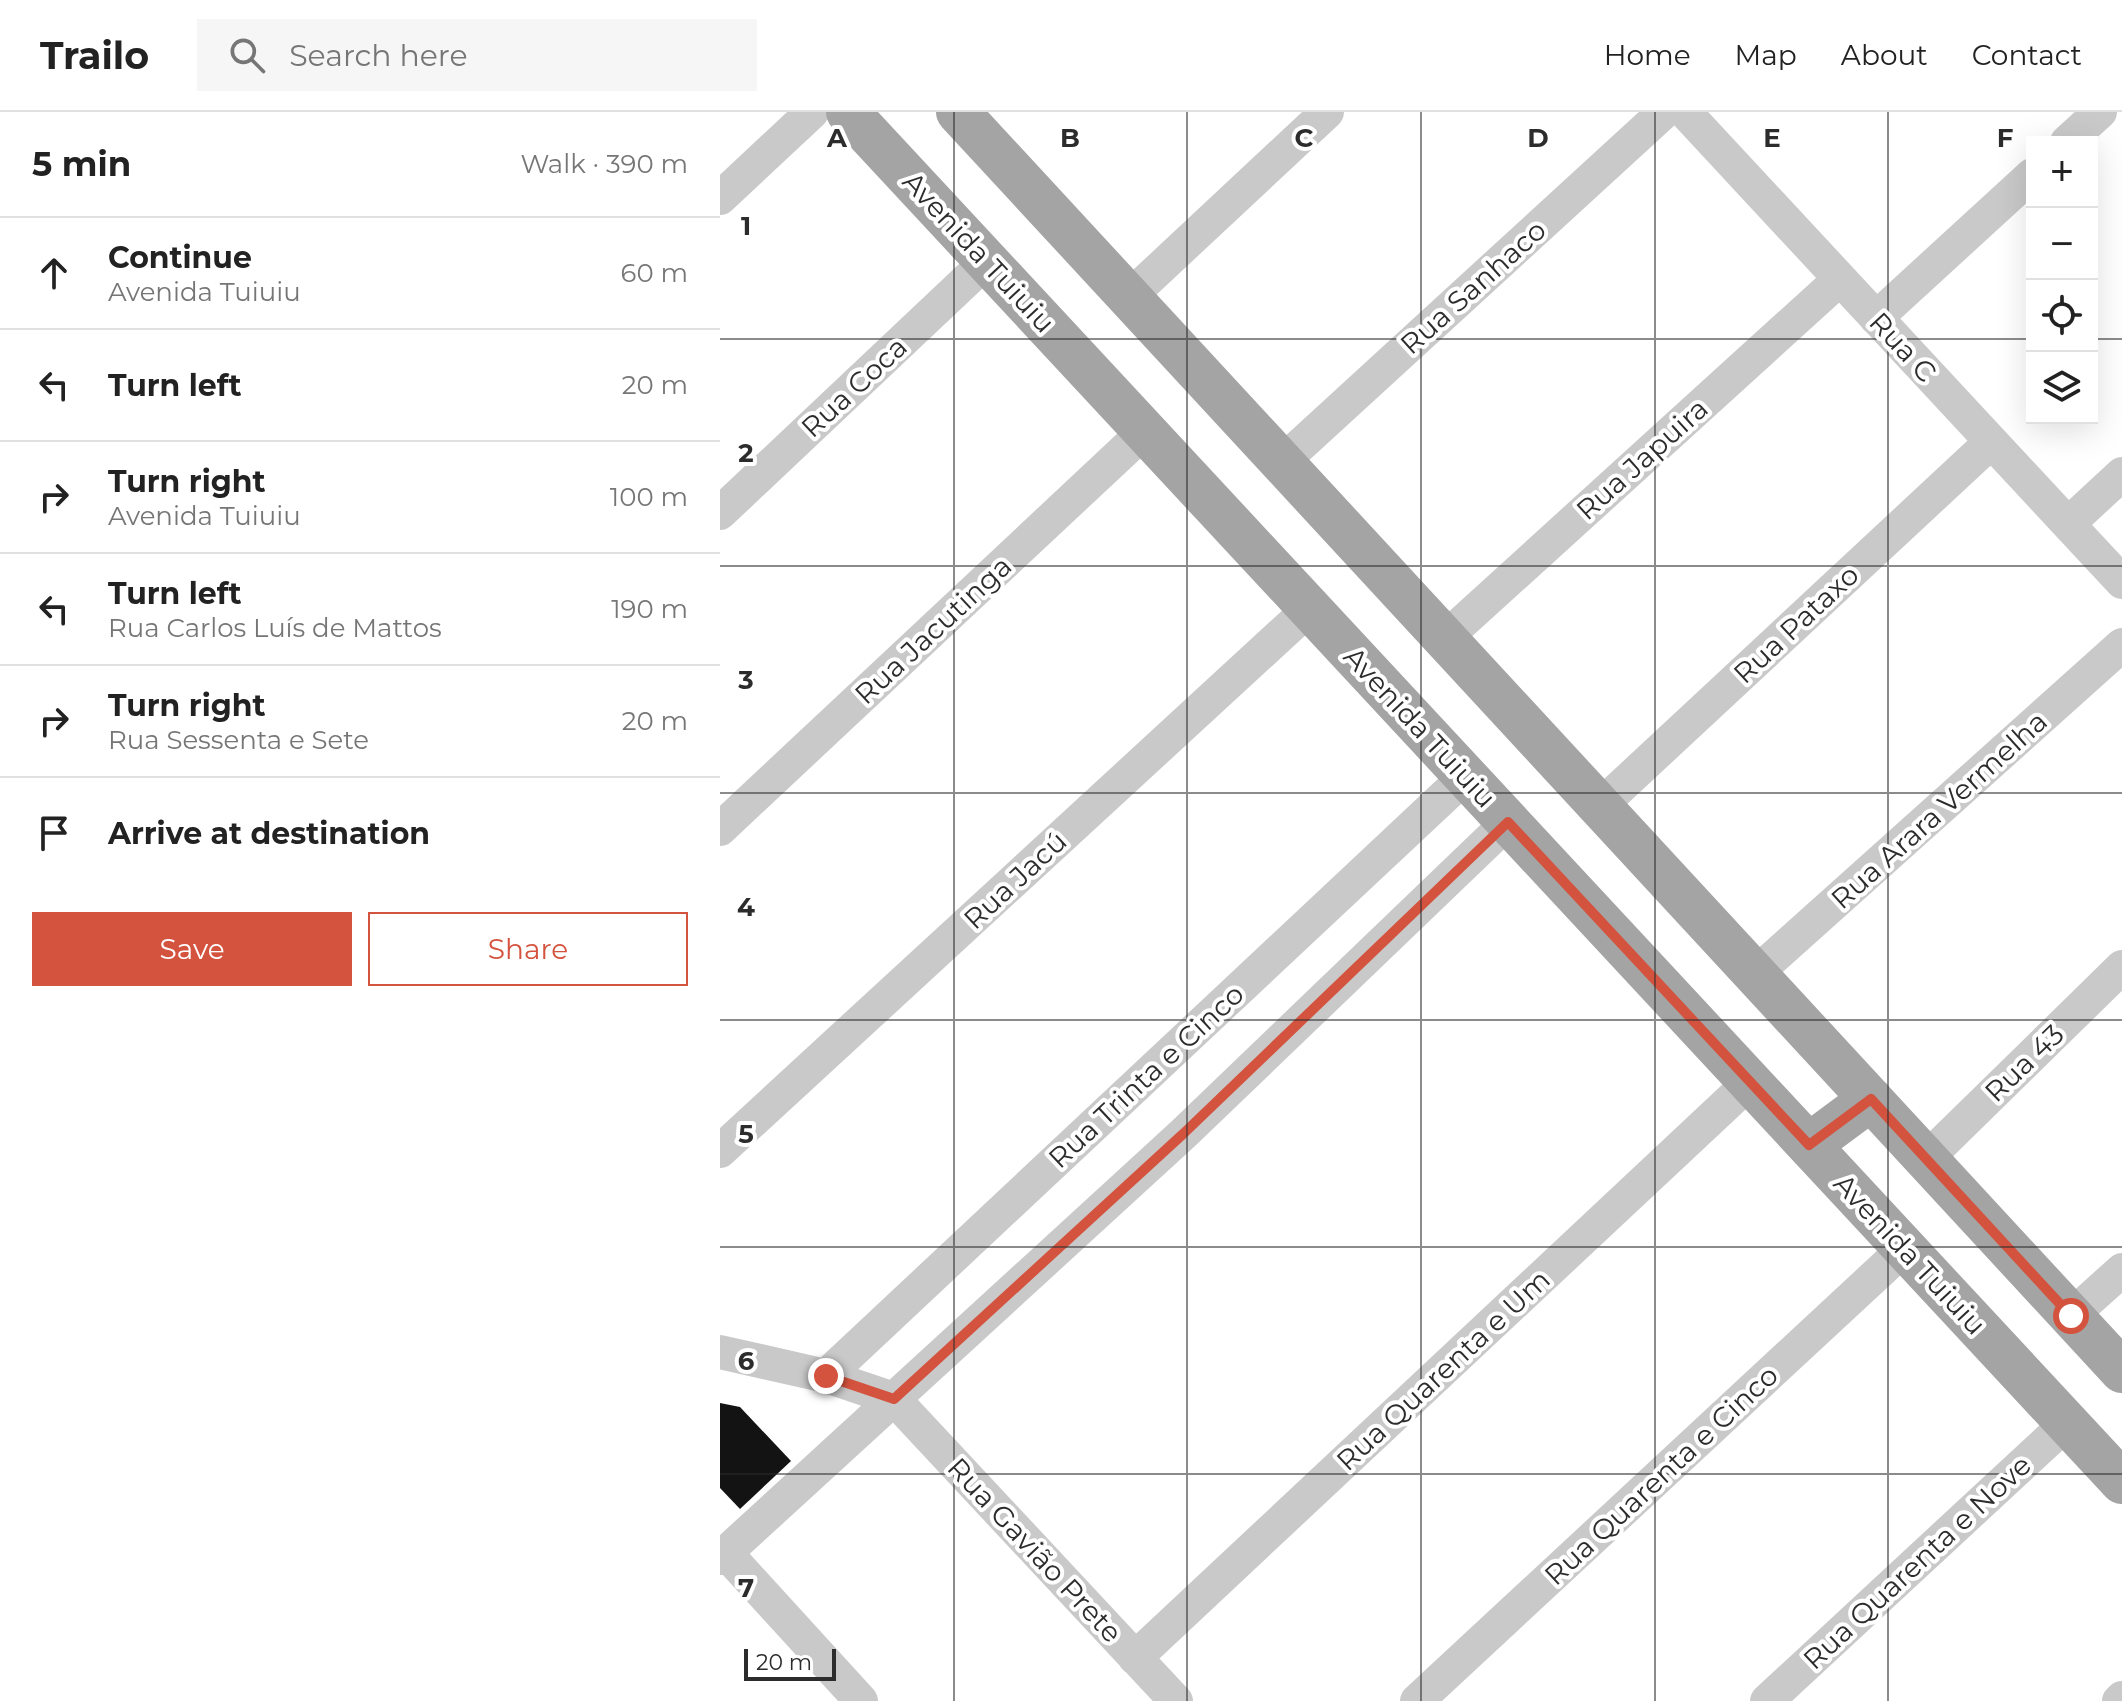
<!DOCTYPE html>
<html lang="en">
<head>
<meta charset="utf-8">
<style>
  body { margin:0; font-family:Montserrat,sans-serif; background:#f6f6f6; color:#222 }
  .controls { position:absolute; right:24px; top:24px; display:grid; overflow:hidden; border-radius:0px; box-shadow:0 8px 32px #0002 }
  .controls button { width:72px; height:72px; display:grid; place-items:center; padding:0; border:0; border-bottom:2px solid #e0e0e0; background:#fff; color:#222; font:40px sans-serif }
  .scale { position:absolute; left:24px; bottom:20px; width:92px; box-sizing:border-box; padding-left:8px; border:4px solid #2c2c2c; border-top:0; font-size:22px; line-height:28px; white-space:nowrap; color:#2c2c2c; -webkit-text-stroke:6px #fff; paint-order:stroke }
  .stop { position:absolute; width:24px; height:24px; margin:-18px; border:6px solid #d4533e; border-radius:50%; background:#fff }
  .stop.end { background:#d4533e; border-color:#fff; box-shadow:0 2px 8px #0008 }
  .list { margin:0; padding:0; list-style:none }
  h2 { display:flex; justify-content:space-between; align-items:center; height:104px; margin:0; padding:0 32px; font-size:34px }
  h2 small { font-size:26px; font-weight:400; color:#767676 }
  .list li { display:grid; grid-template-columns:52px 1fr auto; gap:24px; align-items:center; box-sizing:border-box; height:112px; padding:0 32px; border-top:2px solid #e0e0e0 }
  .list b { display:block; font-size:30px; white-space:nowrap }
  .list p { margin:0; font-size:26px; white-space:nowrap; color:#767676 }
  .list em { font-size:26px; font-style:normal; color:#767676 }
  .actions { display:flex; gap:16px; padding:24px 32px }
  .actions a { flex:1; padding:18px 0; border:2px solid #d4533e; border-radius:0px; text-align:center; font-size:28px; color:#d4533e }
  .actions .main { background:#d4533e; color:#fff }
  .icon { flex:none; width:44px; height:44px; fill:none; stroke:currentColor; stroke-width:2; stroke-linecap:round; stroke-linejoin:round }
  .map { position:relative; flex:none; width:1402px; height:1589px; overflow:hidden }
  header { display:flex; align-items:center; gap:48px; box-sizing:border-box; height:112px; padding:0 40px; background:#fff; border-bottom:2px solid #e0e0e0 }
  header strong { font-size:38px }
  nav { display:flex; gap:44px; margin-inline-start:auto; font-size:28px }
  .search { width:560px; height:72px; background:#f6f6f6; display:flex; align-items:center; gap:20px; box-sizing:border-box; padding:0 28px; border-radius:0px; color:#767676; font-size:30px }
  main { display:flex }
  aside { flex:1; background:#fff }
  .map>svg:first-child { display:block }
  .building { fill:#131313 }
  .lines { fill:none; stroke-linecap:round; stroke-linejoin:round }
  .minor { stroke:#c9c9c9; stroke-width:34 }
  .major { stroke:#a4a4a4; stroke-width:44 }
  .route { stroke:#d4533e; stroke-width:10 }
  .grid { fill:none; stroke:#2c2c2c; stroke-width:2; stroke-opacity:0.55 }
  .labels { text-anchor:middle; stroke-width:8; stroke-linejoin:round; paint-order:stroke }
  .street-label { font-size:28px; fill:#2c2c2c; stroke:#fff }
  .grid-label { font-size:26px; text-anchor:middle; font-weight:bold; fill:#2c2c2c; stroke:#fff; stroke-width:8; stroke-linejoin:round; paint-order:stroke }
</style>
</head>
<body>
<header>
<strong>Trailo</strong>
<div class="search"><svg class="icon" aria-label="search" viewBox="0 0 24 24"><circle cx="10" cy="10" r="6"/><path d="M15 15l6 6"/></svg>Search here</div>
<nav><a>Home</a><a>Map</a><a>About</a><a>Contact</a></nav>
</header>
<main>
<aside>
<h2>5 min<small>Walk · 390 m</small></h2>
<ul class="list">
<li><svg class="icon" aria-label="ahead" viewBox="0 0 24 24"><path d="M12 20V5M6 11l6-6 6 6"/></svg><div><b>Continue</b><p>Avenida Tuiuiu</p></div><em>60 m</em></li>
<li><svg class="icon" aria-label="left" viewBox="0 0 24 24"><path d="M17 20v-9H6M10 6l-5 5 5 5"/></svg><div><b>Turn left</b></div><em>20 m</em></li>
<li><svg class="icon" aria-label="right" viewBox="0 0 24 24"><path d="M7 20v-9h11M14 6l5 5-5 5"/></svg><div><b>Turn right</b><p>Avenida Tuiuiu</p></div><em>100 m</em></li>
<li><svg class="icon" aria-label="left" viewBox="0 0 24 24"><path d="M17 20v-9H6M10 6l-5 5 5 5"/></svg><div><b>Turn left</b><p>Rua Carlos Luís de Mattos</p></div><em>190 m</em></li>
<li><svg class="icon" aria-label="right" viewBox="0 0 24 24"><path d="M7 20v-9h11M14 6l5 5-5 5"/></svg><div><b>Turn right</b><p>Rua Sessenta e Sete</p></div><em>20 m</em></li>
<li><svg class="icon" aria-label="arrive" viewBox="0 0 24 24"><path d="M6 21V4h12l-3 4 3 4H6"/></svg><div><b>Arrive at destination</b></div></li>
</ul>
<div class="actions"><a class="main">Save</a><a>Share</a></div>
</aside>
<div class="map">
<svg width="1402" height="1589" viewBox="0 0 1402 1589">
  <rect width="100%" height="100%" fill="#fff"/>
  <path class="building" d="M0,1291l20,4 51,54 -51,48 -20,-21z"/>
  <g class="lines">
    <path class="minor" d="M965,0l437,470
      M1347,30l33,-30
      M0,86l92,-86
      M409,185l198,-185
      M1156,206l156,-143
      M562,350l382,-350
      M0,401l267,-252
      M1348,412l54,-50
      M725,526l395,-359
      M880,694l391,-364
      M0,717l425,-398
      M1035,862l367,-329
      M0,1039l590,-543
      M1206,1047l196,-192
      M1351,1204l51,-46
      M0,1240l106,24 68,23 282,302
      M106,1264l640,-600
      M6,1441l135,148
      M0,1446l463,-424 325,-312
      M415,1546l615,-576
      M697,1589l488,-453
      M1047,1589l300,-278
      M1399,1589l3,-3"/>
    <path class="major" d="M128,0l1274,1370
      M238,0l1164,1259
      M1089,1033l62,-46"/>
  </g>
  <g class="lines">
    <path class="route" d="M106,1264l68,23 289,-265 325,-312 301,323 62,-46 200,217"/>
  </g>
  <path class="grid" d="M234,0v1589M467,0v1589M701,0v1589M935,0v1589M1168,0v1589M0,227h1312M1372,227h30M0,454h1402M0,681h1402M0,908h1402M0,1135h1402M0,1362h1402"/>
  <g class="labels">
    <g class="street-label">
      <text transform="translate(259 140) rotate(47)" y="10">Avenida Tuiuiu</text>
      <text transform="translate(753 175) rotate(-42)" y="10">Rua Sanhaco</text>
      <text transform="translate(1183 235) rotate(47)" y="10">Rua C</text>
      <text transform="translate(134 275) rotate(-43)" y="10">Rua Coca</text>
      <text transform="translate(922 347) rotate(-42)" y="10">Rua Japuira</text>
      <text transform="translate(1076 512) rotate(-43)" y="10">Rua Pataxo</text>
      <text transform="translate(213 518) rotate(-43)" y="10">Rua Jacutinga</text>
      <text transform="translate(700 615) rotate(47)" y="10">Avenida Tuiuiu</text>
      <text transform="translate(1219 698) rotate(-42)" y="10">Rua Arara Vermelha</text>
      <text transform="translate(295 768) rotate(-43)" y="10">Rua Jacú</text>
      <text transform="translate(1304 951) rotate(-44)" y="10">Rua 43</text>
      <text transform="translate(426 964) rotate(-43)" y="10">Rua Trinta e Cinco</text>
      <text transform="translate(1190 1142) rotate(47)" y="10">Avenida Tuiuiu</text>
      <text transform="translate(723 1258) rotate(-43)" y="10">Rua Quarenta e Um</text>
      <text transform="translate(941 1363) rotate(-43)" y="10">Rua Quarenta e Cinco</text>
      <text transform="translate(315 1438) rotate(47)" y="10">Rua Gavião Prete</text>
      <text transform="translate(1197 1450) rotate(-43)" y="10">Rua Quarenta e Nove</text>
    </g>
  </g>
  <g class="grid-label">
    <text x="117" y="35">A</text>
    <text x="350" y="35">B</text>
    <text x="584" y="35">C</text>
    <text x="818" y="35">D</text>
    <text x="1052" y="35">E</text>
    <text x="1285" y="35">F</text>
    <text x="26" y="123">1</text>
    <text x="26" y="350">2</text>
    <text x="26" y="577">3</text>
    <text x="26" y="804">4</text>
    <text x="26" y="1031">5</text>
    <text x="26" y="1258">6</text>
    <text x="26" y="1485">7</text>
  </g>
</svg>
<div class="controls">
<button>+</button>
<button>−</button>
<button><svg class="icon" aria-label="locate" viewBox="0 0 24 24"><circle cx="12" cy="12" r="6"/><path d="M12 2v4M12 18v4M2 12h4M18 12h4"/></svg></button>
<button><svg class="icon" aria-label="layers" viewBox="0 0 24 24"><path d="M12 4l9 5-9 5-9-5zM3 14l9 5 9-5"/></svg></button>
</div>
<div class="scale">20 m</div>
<div class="stop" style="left:1351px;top:1204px"></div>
<div class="stop end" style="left:106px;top:1264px"></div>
</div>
</main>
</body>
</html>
